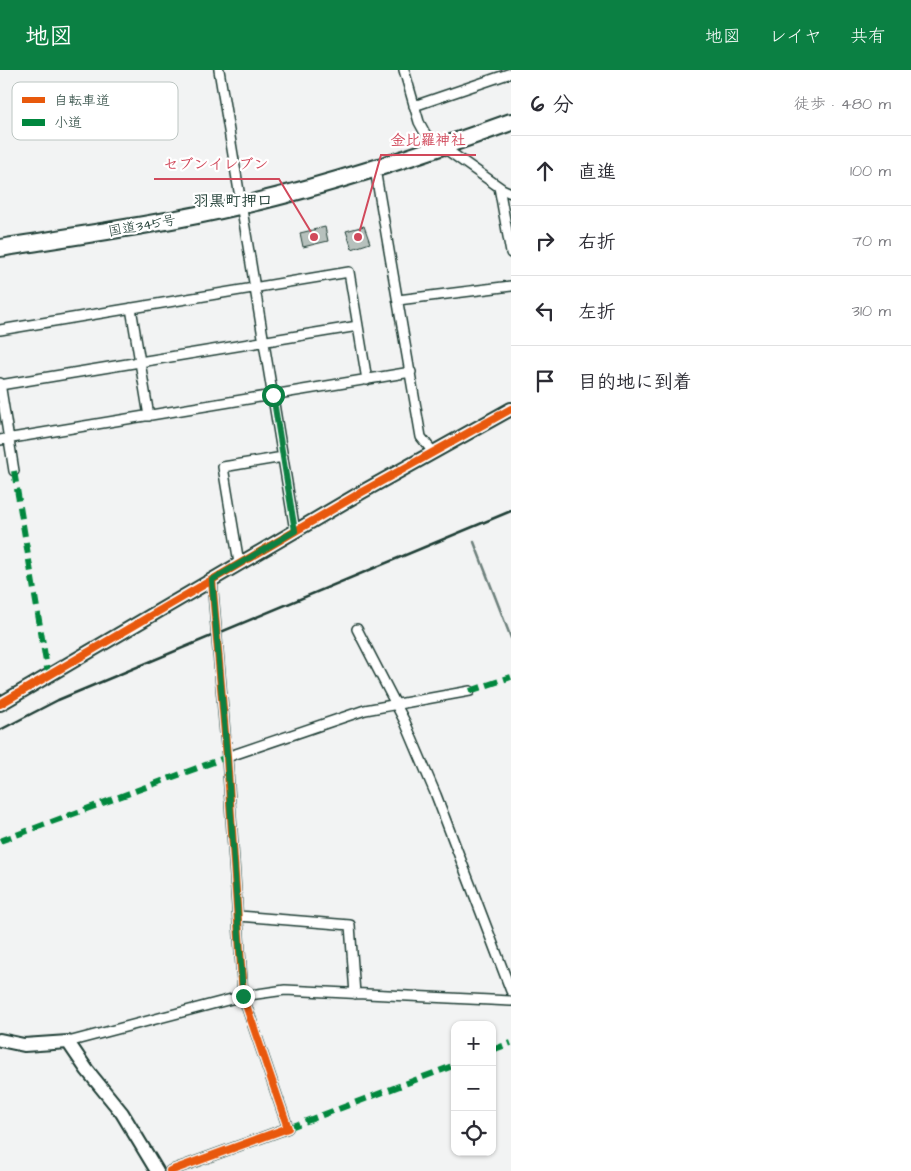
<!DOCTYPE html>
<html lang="ja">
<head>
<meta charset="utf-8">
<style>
  body { margin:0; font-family:"Architects Daughter","Klee One",sans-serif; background:#f2f2f3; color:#2b2b33 }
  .controls { position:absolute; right:15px; bottom:15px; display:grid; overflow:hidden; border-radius:10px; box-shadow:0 1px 4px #0004 }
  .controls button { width:45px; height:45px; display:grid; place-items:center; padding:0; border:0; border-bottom:1px solid #e1e1e2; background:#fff; color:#2b2b33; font:25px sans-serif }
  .stop { position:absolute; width:15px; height:15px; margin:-11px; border:4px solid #0b8043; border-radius:50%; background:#fff }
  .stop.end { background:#0b8043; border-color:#fff; box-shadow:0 1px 5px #0008 }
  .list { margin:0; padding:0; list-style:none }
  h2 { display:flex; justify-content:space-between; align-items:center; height:65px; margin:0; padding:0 20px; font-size:21px }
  h2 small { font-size:16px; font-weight:400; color:#7c7c81 }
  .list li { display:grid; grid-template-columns:32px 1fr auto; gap:15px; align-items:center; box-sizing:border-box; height:70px; padding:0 20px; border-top:1px solid #e1e1e2 }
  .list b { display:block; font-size:19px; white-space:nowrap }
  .list em { font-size:16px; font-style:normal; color:#7c7c81 }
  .icon { flex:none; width:28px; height:28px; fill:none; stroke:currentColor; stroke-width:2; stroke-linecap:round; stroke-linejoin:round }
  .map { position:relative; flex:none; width:511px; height:1101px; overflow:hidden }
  header { display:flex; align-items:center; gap:30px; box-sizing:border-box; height:70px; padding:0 25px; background:#0b8043; color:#fff }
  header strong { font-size:24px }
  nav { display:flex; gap:28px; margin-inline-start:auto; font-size:18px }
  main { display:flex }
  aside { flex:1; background:#fff }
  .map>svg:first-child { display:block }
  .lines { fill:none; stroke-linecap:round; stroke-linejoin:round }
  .stream { stroke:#6d807b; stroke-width:2.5 }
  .building { fill:#b7c1bd; stroke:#1f3d34 }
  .street-casing { stroke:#1f3d34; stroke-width:12 }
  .secondary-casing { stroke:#1f3d34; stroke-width:16 }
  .highway-casing { stroke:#1f3d34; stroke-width:20 }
  .street { stroke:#fff; stroke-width:9 }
  .secondary { stroke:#fff; stroke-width:12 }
  .highway { stroke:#fff; stroke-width:16 }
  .rail { stroke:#1f3d34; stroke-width:2.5 }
  .quiet { stroke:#00873e; stroke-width:6; stroke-dasharray:12 6; stroke-linecap:butt }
  .cycleway-casing { stroke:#fff; stroke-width:11 }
  .cycleway { stroke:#e8590c; stroke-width:8 }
  .route { stroke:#0b8043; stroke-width:6 }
  .labels { text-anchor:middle; stroke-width:4.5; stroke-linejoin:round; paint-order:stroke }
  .street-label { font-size:14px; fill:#1f3d34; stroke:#fff }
  .quarter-label { font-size:16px; font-weight:bold; fill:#1f3d34; stroke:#fff }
  .key { fill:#fff; stroke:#bcc5c2; stroke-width:1 }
  .key-label { font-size:14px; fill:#1f3d34 }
  .leader { fill:none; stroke:#d1495b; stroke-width:2 }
  .callout-dot { fill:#d1495b; stroke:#fff; stroke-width:2 }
  .callout-label { font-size:15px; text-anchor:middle; font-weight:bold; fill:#d1495b; stroke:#fff; stroke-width:4.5; stroke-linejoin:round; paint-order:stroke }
</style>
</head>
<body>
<header>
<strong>地図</strong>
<nav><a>地図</a><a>レイヤ</a><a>共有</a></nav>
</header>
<main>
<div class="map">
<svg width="511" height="1101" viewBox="0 0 511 1101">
  <rect width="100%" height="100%" fill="#f2f3f3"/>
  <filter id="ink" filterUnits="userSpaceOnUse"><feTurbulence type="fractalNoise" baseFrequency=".02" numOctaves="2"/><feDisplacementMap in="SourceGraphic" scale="10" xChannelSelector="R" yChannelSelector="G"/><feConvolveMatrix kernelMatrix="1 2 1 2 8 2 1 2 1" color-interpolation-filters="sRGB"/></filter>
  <g filter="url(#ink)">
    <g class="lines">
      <path class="stream" d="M474,472l37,96"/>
    </g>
    <path class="building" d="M364,156l6,17 -18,6 -6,-18z
      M325,157l3,14 -25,6 -3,-14z"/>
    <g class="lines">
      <defs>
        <path id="street" d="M219,0l76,461
          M404,0l15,52 7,13 76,54 9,4
          M414,36l97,-33
          M375,99l46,268 12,15
          M499,117l12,66
          M398,230l113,-14
          M131,238l18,108
          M0,260l349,-58 18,108
          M0,313l14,88
          M0,315l358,-59
          M0,370l411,-68
          M239,493l-16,-96 60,-10
          M357,559l48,93 31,73 75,196
          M227,687l138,-47 105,-19
          M239,846l111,9 5,69
          M68,972l175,-46 42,-6 226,11
          M170,1101l118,-43 -45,-132 -16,-239 -15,-177"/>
        <path id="secondary" d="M0,634l362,-212 149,-83
          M0,970l24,5 44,-3 19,28 35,43 35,58"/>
        <path id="highway" d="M0,178c81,-13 163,-24 243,-43 91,-21 180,-51 268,-83"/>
      </defs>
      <use href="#street" class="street-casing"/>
      <use href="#secondary" class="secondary-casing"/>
      <use href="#highway" class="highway-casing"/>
      <use href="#street" class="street"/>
      <use href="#secondary" class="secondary"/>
      <use href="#highway" class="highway"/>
      <path class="rail" d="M0,660l58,-30 453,-189"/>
      <path class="quiet" d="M14,401l34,203
        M470,621l41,-14
        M0,771l227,-84
        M492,980l19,-7
        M288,1058l167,-63"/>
      <defs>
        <path id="cycleway" d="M0,634l362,-212 149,-83
          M170,1101l118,-43 -45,-132 -16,-239 -15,-177"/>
      </defs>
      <use href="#cycleway" class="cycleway-casing"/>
      <use href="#cycleway" class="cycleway"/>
    </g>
  </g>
  <g class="lines" filter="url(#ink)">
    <path class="route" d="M243,926l-16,-239 -15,-177 83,-49 -22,-136"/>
  </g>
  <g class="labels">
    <g class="street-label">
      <text transform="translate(142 155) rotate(-10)" y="5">国道345号</text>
    </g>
    <g class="quarter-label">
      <text x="233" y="136">羽黒町押口</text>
    </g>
  </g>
  <rect x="12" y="12" width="166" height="58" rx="8" class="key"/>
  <rect x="22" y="27" width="23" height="6" fill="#e8590c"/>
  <rect x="22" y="49" width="23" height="7" fill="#00873e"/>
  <g class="key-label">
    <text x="54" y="35">自転車道</text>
    <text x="54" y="57">小道</text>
  </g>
  <path class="leader" d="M358 167L381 85H476M314 167L279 109H154"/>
  <g class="callout-dot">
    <circle cx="358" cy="167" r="5"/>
    <circle cx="314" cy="167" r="5"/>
  </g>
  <g class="callout-label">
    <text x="428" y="75">金比羅神社</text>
    <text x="216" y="99">セブンイレブン</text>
  </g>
</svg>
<div class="controls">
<button>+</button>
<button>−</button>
<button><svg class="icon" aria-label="locate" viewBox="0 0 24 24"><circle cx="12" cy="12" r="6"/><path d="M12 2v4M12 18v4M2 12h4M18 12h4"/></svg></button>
</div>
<div class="stop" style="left:273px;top:325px"></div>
<div class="stop end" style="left:243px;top:926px"></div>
</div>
<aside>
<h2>6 分<small>徒歩 · 480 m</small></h2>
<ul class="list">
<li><svg class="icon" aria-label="ahead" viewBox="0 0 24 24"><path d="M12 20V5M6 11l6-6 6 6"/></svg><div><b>直進</b></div><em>100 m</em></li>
<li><svg class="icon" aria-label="right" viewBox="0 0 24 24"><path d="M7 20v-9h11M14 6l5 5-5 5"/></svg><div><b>右折</b></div><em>70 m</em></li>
<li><svg class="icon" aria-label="left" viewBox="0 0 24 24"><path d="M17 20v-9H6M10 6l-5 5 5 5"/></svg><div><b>左折</b></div><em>310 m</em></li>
<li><svg class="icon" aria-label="arrive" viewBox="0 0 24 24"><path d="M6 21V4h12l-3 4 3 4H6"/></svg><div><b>目的地に到着</b></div></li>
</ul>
</aside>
</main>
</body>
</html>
